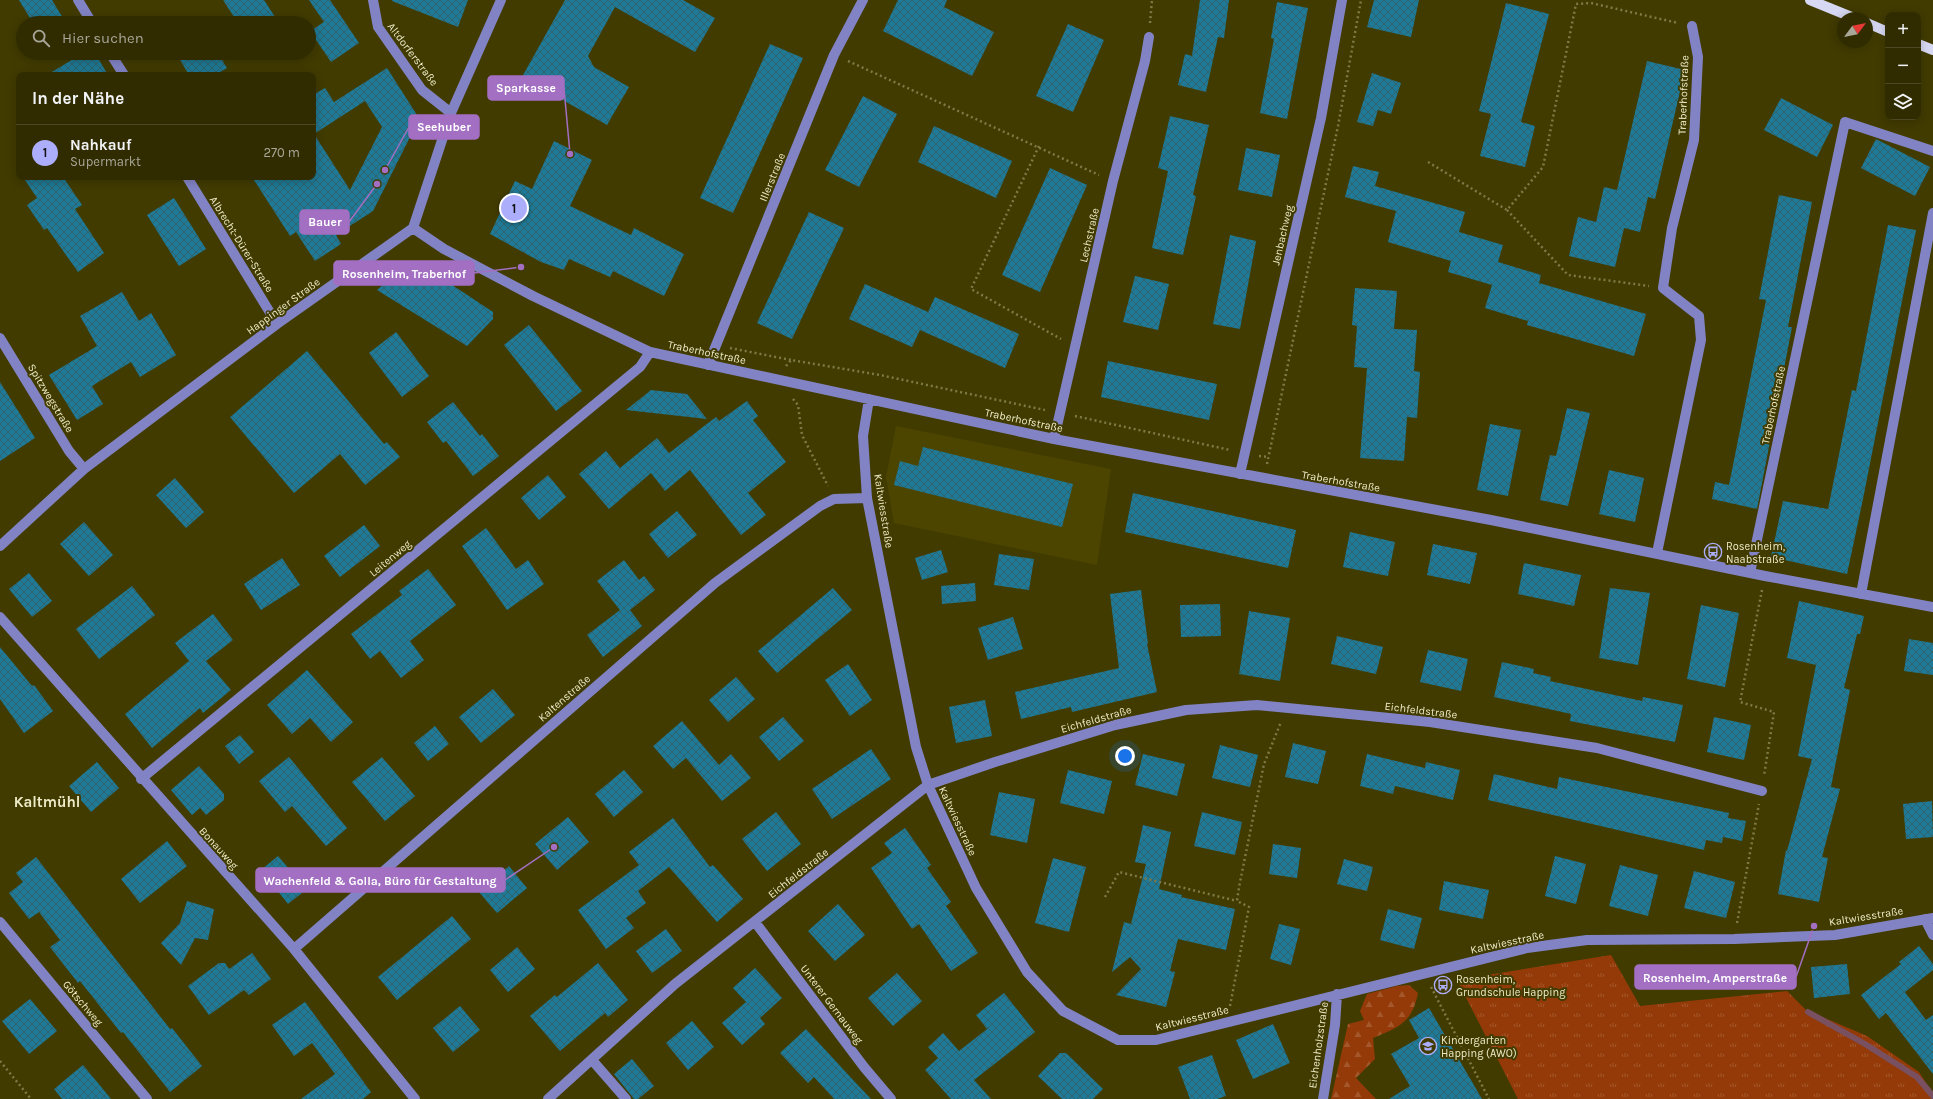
<!DOCTYPE html>
<html lang="de">
<head>
<meta charset="utf-8">
<style>
  body { margin:0; font-family:Karla,sans-serif; background:#3d380f; color:#f1f3f6 }
  .controls { position:absolute; right:12px; top:12px; display:grid; overflow:hidden; border-radius:8px; box-shadow:0 2px 10px #0003 }
  .controls button { width:36px; height:36px; display:grid; place-items:center; padding:0; border:0; border-bottom:1px solid #4c4822; background:#312c00; color:#f1f3f6; font:20px sans-serif }
  .compass { position:absolute; left:1837px; top:12px; width:36px; height:36px; border-radius:50%; background:#312c00; box-shadow:0 2px 10px #0003; rotate:58deg }
  .you { position:absolute; left:1125px; top:756px; width:14px; height:14px; margin:-10px; border:3px solid #fff; border-radius:50%; background:#1a73e8; box-shadow:0 0 0 6px #1a73e833 }
  .badge { display:grid; place-items:center; width:26px; height:26px; border-radius:50%; background:#adaefb; color:#111; font-size:13px; font-weight:700 }
  .pin { position:absolute; translate:-50% -50%; border:2px solid #fff; box-shadow:0 1px 4px #0006 }
  .list { margin:0; padding:0; list-style:none }
  h2 { display:flex; justify-content:space-between; align-items:center; height:52px; margin:0; padding:0 16px; font-size:17px }
  h2 small { font-size:13px; font-weight:400; color:#a8a799 }
  .list li { display:grid; grid-template-columns:26px 1fr auto; gap:12px; align-items:center; box-sizing:border-box; height:56px; padding:0 16px; border-top:1px solid #4c4822 }
  .list b { display:block; font-size:15px; white-space:nowrap }
  .list p { margin:0; font-size:13px; white-space:nowrap; color:#a8a799 }
  .list em { font-size:13px; font-style:normal; color:#a8a799 }
  .icon { flex:none; width:22px; height:22px; fill:none; stroke:currentColor; stroke-width:2; stroke-linecap:round; stroke-linejoin:round }
  .map { position:relative; flex:none; width:1933px; height:1099px; overflow:hidden }
  .search { position:absolute; background:#312c00; box-shadow:0 2px 10px #0003; left:16px; top:16px; width:300px; height:44px; display:flex; align-items:center; gap:10px; box-sizing:border-box; padding:0 14px; border-radius:22px; color:#a8a799; font-size:15px }
  .panel { position:absolute; background:#312c00; box-shadow:0 2px 10px #0003; left:16px; top:72px; width:300px; height:108px; border-radius:8px }
  .map>svg:first-child { display:block }
  .built { fill:#4c4500 }
  .grass { fill:url(#grass-tufts) }
  .forest { fill:url(#forest-firs) }
  .lines { fill:none; stroke-linecap:round; stroke-linejoin:round }
  .stream { stroke:#785060; stroke-width:6 }
  .building { fill:url(#building-cross-hatch); fill-rule:evenodd }
  .path { stroke:#7e7a47; stroke-width:2.5; stroke-dasharray:2 3; stroke-linecap:butt }
  .minor { stroke:#8283c5; stroke-width:10 }
  .major { stroke:#d7d8f3; stroke-width:10 }
  .labels { text-anchor:middle; stroke-width:4; stroke-linejoin:round; paint-order:stroke }
  .street-label { font-size:11px; fill:#eeebc8; stroke:#413b00 }
  .poi-label { font-size:11px; fill:#eeebc8; stroke:#413b00; text-anchor:start }
  .district-label { font-size:15px; font-weight:bold; fill:#eeebc8; stroke:#413b00 }
  .leader { fill:none; stroke:#a36fc2; stroke-width:1.5 }
  .callout-dot { fill:#a36fc2; stroke:#413b00; stroke-width:1.5 }
  .callout { fill:#a36fc2; stroke:#a36fc2; stroke-width:1.5 }
  .callout-label { font-size:12px; text-anchor:middle; font-weight:bold; fill:#fff }
</style>
</head>
<body>
<div class="map">
<svg width="1933" height="1099" viewBox="0 0 1933 1099">
  <defs>
    <pattern id="grass-tufts" width="24" height="20" patternUnits="userSpaceOnUse"><rect width="24" height="20" fill="#943a08"/><path d="M3 7l-1-3M5 7V3M7 7l1-3M15 17l-1-3M17 17v-4M19 17l1-3" fill="none" stroke="#a3572a"/></pattern>
    <pattern id="forest-firs" width="22" height="20" patternUnits="userSpaceOnUse"><rect width="22" height="20" fill="#943a08"/><path d="M5 1l3.5 6h-7zM16 11l3.5 6h-7z" fill="#a3572a"/></pattern>
    <pattern id="building-cross-hatch" width="8" height="8" patternUnits="userSpaceOnUse"><rect width="8" height="8" fill="#1e7a96"/><path d="M0 0l8 8M0 8l8-8" fill="none" stroke="#30636e"/></pattern>
  </defs>
  <rect width="100%" height="100%" fill="#413b00"/>
  <path class="built" d="M896,426l215,43 -14,96 -203,-42 -8,-46z"/>
  <path class="grass" d="M1611,955l29,51 147,-15 19,19 61,26 52,36 14,22v5h-415l-61,-119z"/>
  <path class="forest" d="M1409,985l9,8c-6,30 -19,34 -45,45l2,21 -19,19 20,21h-45l17,-75 16,-4 -4,-9 7,-17 30,-8z"/>
  <g class="lines">
    <path class="stream" d="M1808,1012l57,32 52,33 16,19"/>
  </g>
  <path class="building" d="M19,0h33l14,23h-33z
    M223,0h41l11,17 -10,6h-27z
    M309,0h21l29,43 -28,19 -21,-31 14,-9z
    M392,0h76l-10,27 -66,-26z
    M565,0h118l32,18 -20,34 -80,-45 -27,49 6,11 35,20 -22,38 -85,-48z
    M898,0h49l-3,7 50,25 -22,44 -89,-45z
    M1200,0h29l-5,38 -6,-1 -12,55 -28,-7 7,-31 7,2z
    M1374,0h45l-8,37 -44,-10z
    M1277,2l31,6 -21,111 -27,-6 14,-74 -3,-1z
    M1506,3l43,11 -28,108 14,4 -10,41 -45,-11 11,-42 -12,-3z
    M1068,24l36,16 -31,72 -37,-16z
    M770,44l33,14 -70,155 -33,-15z
    M83,53h12l13,22h-61z
    M176,53h42l9,15 -12,7h-26z
    M1647,61l38,9 -30,129 -7,-2 -8,35 -16,-4 -9,39 -46,-11 9,-39 18,5 8,-35 13,3z
    M387,68l30,47 -8,24 -36,72 -37,24 5,9 -26,17 -19,-29 -6,4 -38,-59h61v-82l12,-7 9,14zM365,101l17,26 -32,63 -36,-56z
    M1372,73l29,10 -10,31 -13,-4 -5,16 -16,-4z
    M863,96l34,18 -38,73 -34,-17z
    M1781,98l52,27 -16,32 -53,-27z
    M1170,116l39,9 -16,70 3,1 -13,59 -31,-7 16,-77 -10,-3z
    M934,126l78,35 -16,37 -78,-36z
    M1876,139l54,28 -15,29 -54,-28z
    M554,141l38,19 -22,46 61,29 3,-7 50,26 -20,42 -51,-25 -3,6 -41,-18 -5,11 -23,-8 -51,-28 25,-53 17,8z
    M1246,148l34,7 -8,42 -34,-7z
    M1353,166l26,6 -4,14 90,26 -6,20 44,13 -5,17 43,13 -2,8 107,31 -12,42 -107,-31 1,-4 -43,-13 7,-23 -44,-13 3,-11 -63,-19 8,-31 -51,-14z
    M1050,168l37,17 -47,107 -38,-17z
    M23,177h40l19,28 -7,4 29,44 -26,19 -31,-44 -3,2 -17,-25 10,-7z
    M1779,195l33,7 -24,125h4l-35,182 -45,-10 3,-17 14,3 37,-185 -7,-1z
    M174,198l32,51 -27,17 -32,-51z
    M809,212l35,16 -52,111 -35,-16z
    M1888,225l28,5 -53,269 -16,75 -76,-17 12,-56 45,8 24,-119 4,1z
    M1230,235l26,6 -16,88 -27,-5z
    M416,264l21,11 56,37v7l-26,27 -90,-56 28,-24z
    M1135,276l34,8 -11,46 -35,-8z
    M865,284l63,28 7,-15 84,37 -14,34 -85,-38 -8,17 -63,-28z
    M1355,288l42,3 -3,38 23,1 -3,41 6,1 -3,46 -10,-1 -3,44 -44,-3 7,-90 -13,-1 3,-41 -5,-1z
    M122,292l17,29 12,-8 25,42 -36,22 -9,-15 -39,24 11,18 -26,16 -28,-45 48,-29 -17,-30z
    M529,325l53,66 -26,20 -52,-66z
    M396,332l33,44 -27,21 -33,-44z
    M307,351l77,93 3,-2 13,15 -35,28 -25,-31 -46,39 -64,-76z
    M1108,361l109,23 -8,36 -108,-23z
    M0,382l35,56 -35,23z
    M651,390l36,4 20,25 -81,-9z
    M747,401l11,15 -5,4 33,42 -38,31 18,22 -25,20 -51,-65 -25,21 -14,-18 -42,36 -30,-35 27,-23 14,17 37,-30 12,15 47,-36 3,4z
    M453,402l27,34 2,-2 17,22 -26,20 -27,-35 -3,2 -16,-21z
    M1567,408l23,5 -22,93 -28,-6 10,-45 6,1z
    M1490,424l31,6 -13,66 -31,-6z
    M923,447l150,37 -11,43 -168,-42 6,-24 18,5z
    M1609,470l35,8 -9,44 -36,-8z
    M548,475l18,22 -27,23 -18,-22z
    M175,478l29,34 -18,16 -30,-33z
    M1133,493l163,37 -8,38 -163,-36z
    M677,511l20,24 -29,23 -19,-24z
    M84,522l29,33 -24,21 -29,-32z
    M364,525l16,21 -40,31 -16,-21z
    M486,528l30,41 12,-9 16,24 -37,26 -45,-64z
    M1350,532l45,10 -7,34 -45,-9z
    M1433,544l44,9 -7,31 -43,-9z
    M941,550l7,22 -26,8 -7,-22z
    M999,554l35,5 -5,31 -35,-5z
    M282,558l18,27 -39,25 -17,-26z
    M624,560l15,20 5,-4 11,14 -25,20 12,16 -39,31 -16,-22 33,-25 -23,-29z
    M1524,563l57,12 -7,31 -56,-12z
    M428,569l28,36 -46,36 14,19 -23,18 -21,-27 -10,8 -19,-25 51,-39 -3,-4z
    M29,573l23,28 -20,16 -23,-28z
    M975,583l1,18 -34,3 -1,-18z
    M132,586l23,29 -56,44 -23,-30z
    M833,588l19,22 -75,63 -19,-22z
    M1610,588l40,5 -12,72 -39,-7z
    M1141,590l7,54h-1l10,48 -85,20 -1,-5 -50,12 -6,-27 104,-24 -9,-74z
    M1799,601l65,15 -4,18h-3l-13,54 6,2 -19,97 9,2 -18,68 6,1 -9,44 -41,-8 8,-44 1,1 25,-92 -14,-3 18,-91 -29,-7z
    M1220,604l1,32 -40,1 -1,-32z
    M1701,605l38,8 -14,74 -38,-8z
    M1249,611l41,7 -10,63 -41,-7z
    M213,614l20,26 -27,21 25,29 -28,23 -3,-5 -48,40 -27,-34 64,-53 -14,-18z
    M1013,617l10,32 -35,11 -10,-32z
    M1337,636l46,11 -7,27 -45,-10z
    M1909,639l24,4v32l-29,-4z
    M0,647l32,39 2,-1 19,26 -29,22 -24,-34z
    M1428,650l40,9 -7,32 -41,-9z
    M1502,662l32,7 -1,4 18,4 -1,4 92,20 1,-4 40,8 -8,37 -105,-21 1,-7 -77,-17z
    M848,664l24,36 -22,16 -25,-36z
    M307,670l46,52 -22,20 -21,-24 -18,16 -25,-29z
    M736,677l19,22 -27,23 -19,-22z
    M493,689l22,26 -34,28 -22,-26z
    M985,700l7,36 -36,7 -7,-36z
    M783,717l21,24 -25,20 -20,-24z
    M1714,717l37,8 -7,35 -37,-8z
    M682,721l37,44 12,-11 20,24 -29,23 -36,-43 -13,11 -20,-23z
    M435,726l14,18 -21,17 -14,-18z
    M240,735l14,17 -15,12 -14,-18z
    M1293,743l33,8 -8,33 -33,-7z
    M1220,745l38,10 -8,32 -38,-9z
    M871,749l20,30 -59,40 -20,-30z
    M1143,754l42,10 -8,32 -42,-11z
    M1367,754l58,14 1,-6 34,8 -7,30 -58,-14 -2,8 -33,-8z
    M289,757l58,71 -21,18 -34,-40 -7,6 -26,-31z
    M382,757l33,39 -30,25 -33,-39z
    M97,762l22,26 -28,24 -22,-26z
    M199,766l25,28v6l-18,15 -6,-7 -8,7 -21,-25z
    M624,770l19,22 -29,25 -19,-23z
    M1068,770l44,11 -8,33 -44,-11z
    M1494,774l63,15 2,-12 170,36 -1,5 18,3 -4,20 -19,-4 -1,6 -16,-3 -2,10 -216,-50z
    M999,792l36,7 -8,44 -37,-8z
    M1932,801l1,36 -27,2 -3,-35z
    M776,812l25,32 -34,27 -25,-32z
    M1202,812l40,10 -7,33 -41,-9z
    M568,817l21,25 -32,28 -22,-26z
    M673,818l37,49 3,-2 30,34 -26,23 -48,-55 -31,24 8,12 -20,15 8,10 -28,21 -28,-39 61,-45 -10,-13z
    M1143,825l28,7 -12,57 23,6 -1,2 54,12 -9,41 -48,-11 -8,32 5,1 -9,35 -50,-12 25,-26 -11,-12 -18,15 12,-50 7,2 15,-60 -11,-2z
    M905,828l26,37 -4,3 24,34 -5,4 32,47 -27,18 -32,-47 -7,5 -41,-61 21,-15 -8,-10z
    M167,841l20,25 -47,37 -19,-24z
    M1273,844l28,4 -4,30 -28,-4z
    M278,856l12,14 1,-1 16,20 -19,15 -27,-34z
    M1555,856l31,8 -10,40 -31,-8z
    M36,857l134,172 2,-1 30,38 -32,26 -47,-60 -2,1 -41,-52 -2,2 -28,-36 10,-7 -21,-28 -10,7 -20,-26 14,-11 -7,-9z
    M1053,858l33,9 -17,65 -34,-9z
    M1344,859l29,8 -6,24 -30,-7z
    M1620,865l38,10 -10,41 -39,-10z
    M509,866l18,22 -30,25 -18,-21z
    M1694,871l41,11 -9,36 -42,-10z
    M1444,881l45,9 -6,29 -44,-9z
    M187,901l27,8 -6,31 -13,-2 -14,27 -20,-22 19,-20z
    M838,904l27,31 -30,26 -27,-30z
    M1388,909l34,9 -8,31 -34,-9z
    M452,916l19,23 -74,61 -19,-23z
    M1279,924l21,5 -9,36 -21,-6z
    M666,929l16,22 -30,22 -16,-22z
    M1919,946l14,18v6l-28,22 21,28 7,-5v59l-47,-61 -7,6 -18,-24 40,-31 -2,-2z
    M517,947l18,22 -27,23 -18,-22z
    M252,953l19,26 -22,16 -5,-5 -35,25 -21,-29 31,-23h6l4,6z
    M598,963l30,37 -20,17 -3,-4 -45,38 -30,-35 25,-21 2,2z
    M1847,964l3,30 -36,4 -3,-31z
    M755,968l27,30 -22,20 5,6 -23,21 -20,-22 24,-21 -13,-14z
    M897,973l25,28 -29,25 -25,-28z
    M1004,993l31,39 -61,48 17,19h-40l-26,-29 13,-12 -10,-11 15,-14 16,18 28,-22 -11,-14z
    M30,999l27,32 -28,23 -27,-33z
    M305,1002l66,90 -8,7h-62l34,-25 -23,-31 -18,13 -22,-31z
    M460,1006l20,24 -27,22 -20,-24z
    M1429,1008l53,91h-93l21,-13 -19,-32 28,-16 -10,-18z
    M692,1021l22,26 -26,23 -22,-27z
    M1273,1024l17,39 -37,16 -17,-39z
    M806,1029l47,51 18,19h-37l-20,-22 -6,6 -28,-30z
    M1060,1053h6l37,36 -10,10h-31l-24,-23z
    M1212,1055l14,41 -9,3h-27l-12,-32z
    M632,1059l22,27 -16,13h-4l-20,-25z
    M83,1065l15,18 13,16h-49l-8,-10z"/>
  <g class="lines">
    <path class="path" d="M1150,23l2,-23
      M848,61l251,114
      M1039,146l-68,143 90,50
      M1428,162l79,48 36,-43 33,-163 15,-1 87,20
      M1507,210l61,65 81,11
      M730,348l61,12
      M786,366l5,-6 89,15 165,35
      M793,399l5,6 4,30 26,51
      M1075,416l155,34
      M1259,456l9,1
      M1267,464l71,-338 23,-126
      M1762,590l-22,112 34,10 -10,64
      M1105,897l14,-25 118,29
      M1737,923l22,-119
      M1431,987l58,112
      M1230,1006l19,-99 -12,-6 2,-14 25,-123 17,-42
      M0,1061l31,38"/>
    <path class="minor" d="M78,0l14,23
      M373,0l5,27 44,63 29,23
      M110,53l14,22
      M187,177l90,147
      M413,228l31,21 89,47 117,56 404,87 437,81 274,56 168,31
      M0,338l69,113 15,18
      M708,365l126,-310 29,-55
      M869,399l-6,37 4,62 49,249 12,38 48,103 51,84 36,39 55,29h38l371,-92 60,-8 147,-1 101,-4 98,-17
      M1054,439l59,-258 32,-120 4,-24
      M1240,474l81,-356 21,-118
      M0,546l84,-77 193,-145 136,-96 38,-115 50,-113
      M1657,553l44,-213 -2,-24 -36,-28 9,-60 22,-88 4,-83 -6,-31
      M1750,573l95,-451 88,29
      M1861,594l72,-381
      M0,617l294,332 121,150
      M141,779l499,-412 10,-15
      M1925,919l8,16
      M0,922l147,177
      M755,922l109,145 27,32
      M294,949l421,-366 105,-77 14,-7 33,-1
      M592,1060l34,39
      M548,1099l127,-115 253,-199 67,-23 120,-37 71,-15 71,-5 173,17 167,26 165,43
      M1323,1099l12,-74 2,-31"/>
    <path class="major" d="M1810,0l44,18
      M1867,23l21,9
      M1918,44l15,6"/>
  </g>
  <defs>
    <symbol id="bus-ring" viewBox="-11 -11 22 22"><circle r="9.5" fill="#413b00" stroke="#adaefb" stroke-width="1.5"/><path d="M-5-6H5V4H4V6H2V4H-2V6H-4V4H-5ZM-3.5-4V0h7V-4ZM-3.5 1.2v1.5H-2V1.2ZM2 1.2v1.5H3.5V1.2Z" fill="#adaefb"/></symbol>
    <symbol id="school-ring" viewBox="-11 -11 22 22"><circle r="9.5" fill="#413b00" stroke="#adaefb" stroke-width="1.5"/><path d="M0-5L7-2L0 1L-7-2ZM-4 1L0 2.5L4 1V4Q0 6-4 4Z" fill="#adaefb"/></symbol>
  </defs>
  <g fill-rule="evenodd">
    <use href="#bus-ring" x="1703" y="542" width="20" height="20"/>
    <use href="#bus-ring" x="1433" y="975" width="20" height="20"/>
    <use href="#school-ring" x="1418" y="1036" width="20" height="20"/>
  </g>
  <g class="labels">
    <g class="street-label">
      <text transform="translate(413 54) rotate(53)" y="4">Altdorferstraße</text>
      <text transform="translate(1683 95) rotate(-88)" y="4">Traberhofstraße</text>
      <text transform="translate(772 177) rotate(-68)" y="4">Illerstraße</text>
      <text transform="translate(1089 235) rotate(-77)" y="4">Lechstraße</text>
      <text transform="translate(1282 235) rotate(-77)" y="4">Jenbachweg</text>
      <text transform="translate(242 244) rotate(58)" y="4">Albrecht-Dürer-Straße</text>
      <text transform="translate(283 306) rotate(-36)" y="4">Happinger Straße</text>
      <text transform="translate(707 352) rotate(12)" y="4">Traberhofstraße</text>
      <text transform="translate(51 398) rotate(59)" y="4">Spitzwegstraße</text>
      <text transform="translate(1773 405) rotate(-78)" y="4">Traberhofstraße</text>
      <text transform="translate(1024 420) rotate(12)" y="4">Traberhofstraße</text>
      <text transform="translate(1341 481) rotate(10)" y="4">Traberhofstraße</text>
      <text transform="translate(884 511) rotate(81)" y="4">Kaltwiesstraße</text>
      <text transform="translate(390 558) rotate(-40)" y="4">Leitenweg</text>
      <text transform="translate(564 698) rotate(-41)" y="4">Kaltenstraße</text>
      <text transform="translate(1421 710) rotate(7)" y="4">Eichfeldstraße</text>
      <text transform="translate(1096 719) rotate(-16)" y="4">Eichfeldstraße</text>
      <text transform="translate(958 821) rotate(65)" y="4">Kaltwiesstraße</text>
      <text transform="translate(219 848) rotate(48)" y="4">Bonauweg</text>
      <text transform="translate(798 873) rotate(-38)" y="4">Eichfeldstraße</text>
      <text transform="translate(1866 916) rotate(-9)" y="4">Kaltwiesstraße</text>
      <text transform="translate(1507 942) rotate(-12)" y="4">Kaltwiesstraße</text>
      <text transform="translate(83 1003) rotate(50)" y="4">Götschweg</text>
      <text transform="translate(832 1004) rotate(53)" y="4">Unterer Gernauweg</text>
      <text transform="translate(1192 1018) rotate(-14)" y="4">Kaltwiesstraße</text>
      <text transform="translate(1318 1045) rotate(-82)" y="4">Eichenholzstraße</text>
    </g>
    <g class="poi-label">
      <text x="1726" y="550">Rosenheim,<tspan x="1726" dy="13">Naabstraße</tspan></text>
      <text x="1456" y="983">Rosenheim,<tspan x="1456" dy="13">Grundschule Happing</tspan></text>
      <text x="1441" y="1044">Kindergarten<tspan x="1441" dy="13">Happing (AWO)</tspan></text>
    </g>
    <g class="district-label">
      <text x="47" y="807">Kaltmühl</text>
    </g>
  </g>
  <path class="leader" d="M570 154L564 88M385 170L409 127M377 184L349 222M521 267L474 273M554 847L505 880M1814 926L1796 977"/>
  <g class="callout-dot">
    <circle cx="570" cy="154" r="4"/>
    <circle cx="385" cy="170" r="4"/>
    <circle cx="377" cy="184" r="4"/>
    <circle cx="521" cy="267" r="4"/>
    <circle cx="554" cy="847" r="4"/>
    <circle cx="1814" cy="926" r="4"/>
  </g>
  <g class="callout">
    <rect x="488" y="76" width="76" height="24" rx="4"/>
    <rect x="409" y="115" width="70" height="24" rx="4"/>
    <rect x="300" y="210" width="49" height="24" rx="4"/>
    <rect x="334" y="261" width="140" height="24" rx="4"/>
    <rect x="256" y="868" width="249" height="24" rx="4"/>
    <rect x="1635" y="965" width="161" height="24" rx="4"/>
  </g>
  <g class="callout-label">
    <text x="526" y="92">Sparkasse</text>
    <text x="444" y="131">Seehuber</text>
    <text x="325" y="226">Bauer</text>
    <text x="404" y="278">Rosenheim, Traberhof</text>
    <text x="380" y="885">Wachenfeld &amp; Golla, Büro für Gestaltung</text>
    <text x="1715" y="982">Rosenheim, Amperstraße</text>
  </g>
</svg>
<div class="controls">
<button>+</button>
<button>−</button>
<button><svg class="icon" aria-label="layers" viewBox="0 0 24 24"><path d="M12 4l9 5-9 5-9-5zM3 14l9 5 9-5"/></svg></button>
</div>
<svg class="compass" viewBox="-18 -18 36 36"><path d="M0-13l5 13h-10z" fill="#e53935"/><path d="M0 13l5-13h-10z" fill="#a8a799"/></svg>
<div class="you"></div>
<div class="pin badge" style="left:514px;top:208px">1</div>
<div class="search"><svg class="icon" aria-label="search" viewBox="0 0 24 24"><circle cx="10" cy="10" r="6"/><path d="M15 15l6 6"/></svg>Hier suchen</div>
<section class="panel">
<h2>In der Nähe<small></small></h2>
<ul class="list">
<li><span class="badge">1</span><div><b>Nahkauf</b><p>Supermarkt</p></div><em>270 m</em></li>
</ul>
</section>
</div>
</body>
</html>
